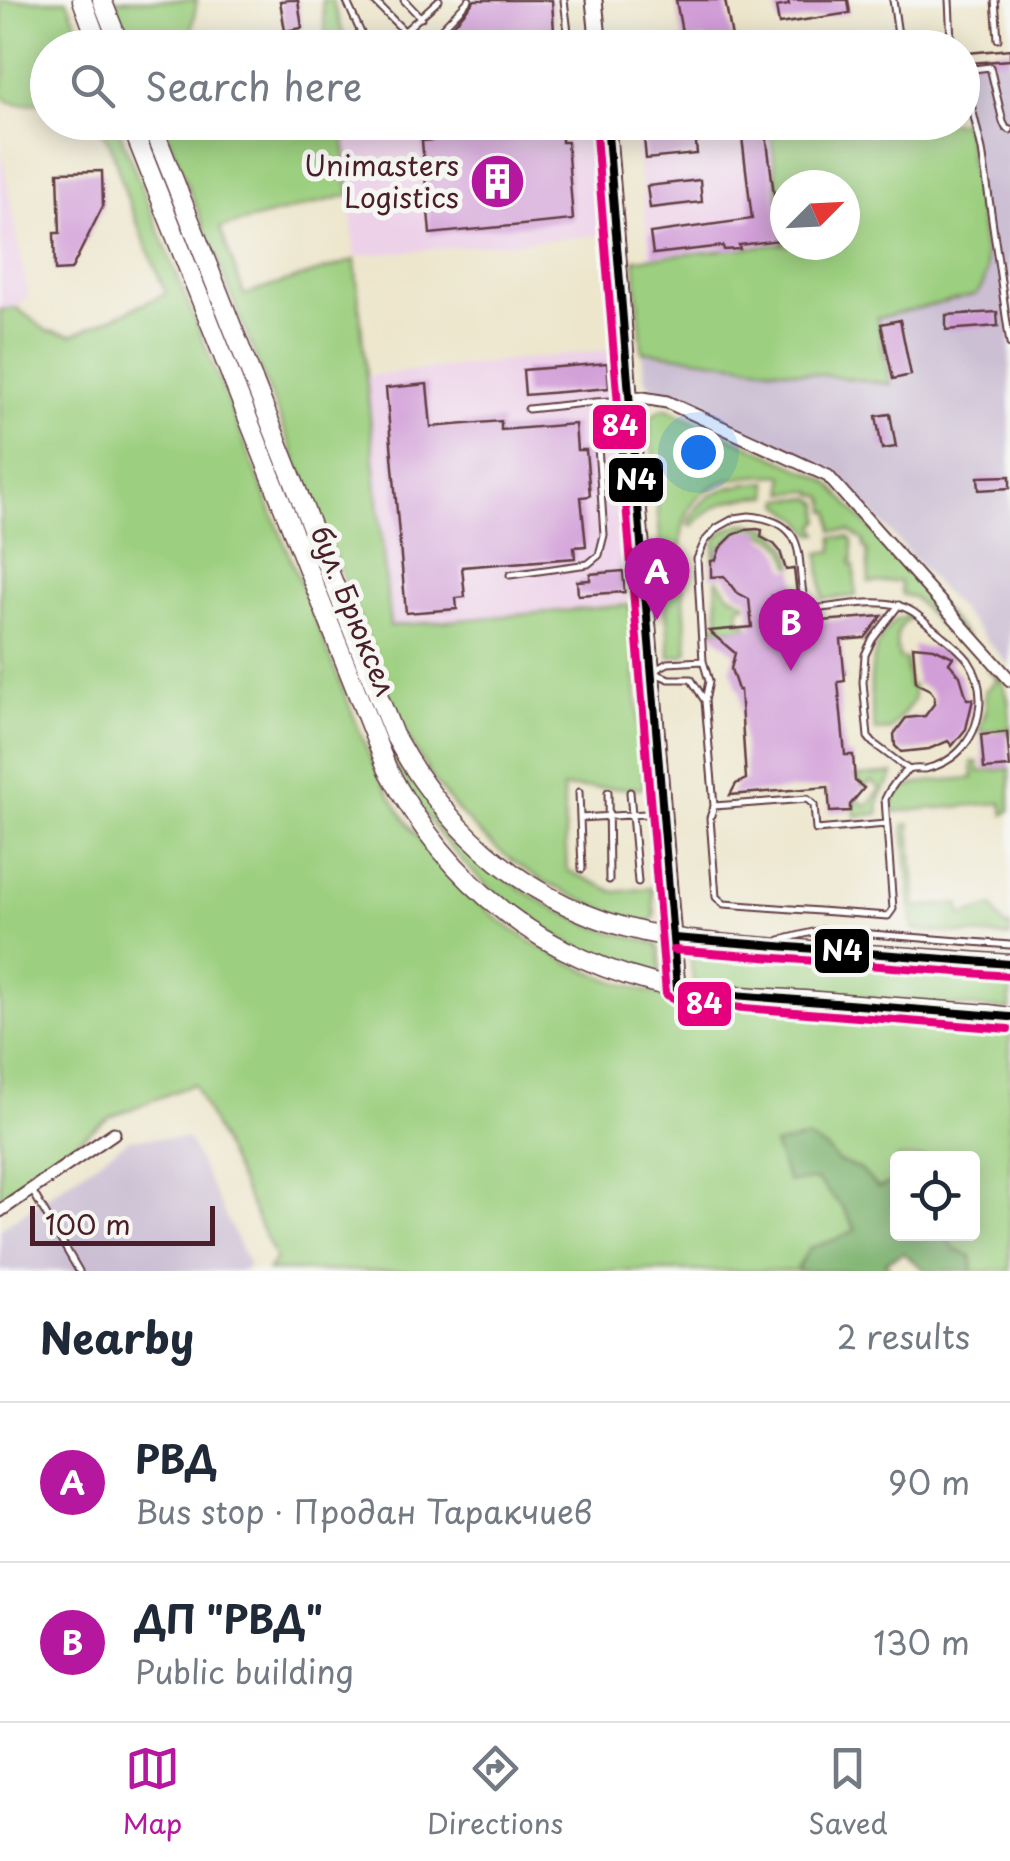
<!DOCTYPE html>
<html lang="en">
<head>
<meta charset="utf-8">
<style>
  body { margin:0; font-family:"Playpen Sans",sans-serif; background:#f2f2f3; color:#1f2937 }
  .controls { position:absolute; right:30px; bottom:30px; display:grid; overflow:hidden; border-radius:10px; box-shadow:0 5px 25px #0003 }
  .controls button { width:90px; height:90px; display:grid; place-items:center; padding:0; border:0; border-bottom:2px solid #e0e1e3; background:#fff; color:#1f2937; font:50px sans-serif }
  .compass { position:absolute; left:770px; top:170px; width:90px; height:90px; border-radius:50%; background:#fff; box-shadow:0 5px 25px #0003; rotate:66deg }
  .scale { position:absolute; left:30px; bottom:25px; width:185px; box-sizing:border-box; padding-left:10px; border:5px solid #4a1f2b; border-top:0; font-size:28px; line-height:35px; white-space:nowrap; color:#4a1f2b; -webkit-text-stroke:8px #f6f6f2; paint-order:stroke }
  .you { position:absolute; left:698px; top:452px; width:35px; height:35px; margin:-25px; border:8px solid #fff; border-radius:50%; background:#1a73e8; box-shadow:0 0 0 15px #1a73e833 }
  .badge { display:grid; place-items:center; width:65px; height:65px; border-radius:50%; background:#b5179e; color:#fff; font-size:32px; font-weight:700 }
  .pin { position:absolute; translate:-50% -82px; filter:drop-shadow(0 2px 5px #0008) }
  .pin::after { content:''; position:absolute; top:52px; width:35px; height:30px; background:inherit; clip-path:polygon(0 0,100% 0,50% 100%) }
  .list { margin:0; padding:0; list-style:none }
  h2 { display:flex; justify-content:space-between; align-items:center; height:130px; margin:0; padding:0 40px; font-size:42px }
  h2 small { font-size:32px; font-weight:400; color:#747a83 }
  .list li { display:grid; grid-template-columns:65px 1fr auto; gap:30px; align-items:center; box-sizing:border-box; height:160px; padding:0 40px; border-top:2px solid #e0e1e3 }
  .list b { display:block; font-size:38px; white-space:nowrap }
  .list p { margin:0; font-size:32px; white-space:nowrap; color:#747a83 }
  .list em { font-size:32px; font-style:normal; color:#747a83 }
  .icon { flex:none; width:55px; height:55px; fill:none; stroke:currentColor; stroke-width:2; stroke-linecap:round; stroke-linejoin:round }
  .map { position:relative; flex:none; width:1010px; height:1271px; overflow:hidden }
  .search { position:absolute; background:#fff; box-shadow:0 5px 25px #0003; left:30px; right:30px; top:30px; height:110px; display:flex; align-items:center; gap:25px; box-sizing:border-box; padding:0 35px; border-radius:55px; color:#747a83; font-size:38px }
  .sheet { height:450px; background:#fff }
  nav { display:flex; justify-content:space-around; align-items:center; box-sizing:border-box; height:140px; border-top:2px solid #e0e1e3; background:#fff; font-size:28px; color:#747a83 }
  nav a { display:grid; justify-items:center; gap:5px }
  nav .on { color:#b5179e }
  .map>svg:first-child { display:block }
  .built { fill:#edd1e9 }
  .industrial { fill:#ccbfd4 }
  .green { fill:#9ccf7f; stroke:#737755; stroke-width:2.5; fill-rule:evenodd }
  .forest { fill:#7db26e; stroke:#64684c; stroke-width:2.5 }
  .building { fill:#d29ed8 }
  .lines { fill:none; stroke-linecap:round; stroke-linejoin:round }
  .lane-casing { stroke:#623d43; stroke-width:9 }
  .street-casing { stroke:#623d43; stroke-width:15 }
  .secondary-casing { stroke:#623d43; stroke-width:19 }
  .primary-casing { stroke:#623d43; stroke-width:21 }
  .lane { stroke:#fff; stroke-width:5 }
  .street { stroke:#fff; stroke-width:11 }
  .secondary { stroke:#fff; stroke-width:15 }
  .primary { stroke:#fff; stroke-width:18 }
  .bus-1-casing { stroke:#f6f6f2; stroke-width:15 }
  .bus-2-casing { stroke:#f6f6f2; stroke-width:15 }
  .bus-1 { stroke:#000; stroke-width:8 }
  .bus-2 { stroke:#e5007d; stroke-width:8 }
  .labels { text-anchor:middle; stroke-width:10; stroke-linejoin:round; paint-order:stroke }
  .poi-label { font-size:28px; fill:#4a1f2b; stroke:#f6f6f2; text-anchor:end }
  .street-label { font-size:28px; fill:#4a1f2b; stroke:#f6f6f2 }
  .line-badge { stroke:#f6f6f2; stroke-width:4 }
  .badge-label { font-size:28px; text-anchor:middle; font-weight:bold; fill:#fff }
</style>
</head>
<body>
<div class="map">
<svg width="1010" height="1271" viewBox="0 0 1010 1271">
  <rect width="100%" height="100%" fill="#f6f6f2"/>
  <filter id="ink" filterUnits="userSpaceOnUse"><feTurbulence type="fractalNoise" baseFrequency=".01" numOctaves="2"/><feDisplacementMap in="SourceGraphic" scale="20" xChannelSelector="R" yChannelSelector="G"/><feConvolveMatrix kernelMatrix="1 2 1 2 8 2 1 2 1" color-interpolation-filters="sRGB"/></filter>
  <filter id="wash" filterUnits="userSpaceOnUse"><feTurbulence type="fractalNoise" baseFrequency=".0048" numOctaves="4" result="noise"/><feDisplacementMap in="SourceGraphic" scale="40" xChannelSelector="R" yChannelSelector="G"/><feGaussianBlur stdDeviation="2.25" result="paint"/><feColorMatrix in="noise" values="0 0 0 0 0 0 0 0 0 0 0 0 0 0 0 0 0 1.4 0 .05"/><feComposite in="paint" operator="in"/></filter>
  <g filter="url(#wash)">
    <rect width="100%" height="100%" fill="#ede6cc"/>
    <path class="built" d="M343,123h248l10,112 -246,21z
      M634,123h136l14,121 -134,14z
      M0,144l28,151 -11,13 -17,2z
      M610,350l18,253 -238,23 -24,-250z"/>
    <path class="industrial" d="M1010,60v606l-172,-192 -9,-7 -177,-80 -6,-7 -4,-29 248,33 -13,-66 99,-23 -13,-184v-47z
      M131,1138l57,1 61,126 -6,6h-243v-42z"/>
    <path class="green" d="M0,0h67l19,47 -38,1 -1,6 -3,2 3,45c-17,2 -35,8 -47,-7l6,-27z
      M114,0h83l-8,47h-56z
      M322,0h10l16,47h-21z
      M963,111l24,160 -4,14 -7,10 -99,23 13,66 -248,-33 -7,-92 148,-15 -13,-121 192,-1zM785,185h60v60h-60z
      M97,123h19l256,639c62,124 157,201 292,234l346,29v246h-37l-2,-15 -16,-6 -11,-16h28v-76h-74l-1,17 -6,8 -13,5 -18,-19 -23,-8 -10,-12 -10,31 26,28 13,22 -22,10 -37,28 1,3h-531l9,-12 -82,-175 -84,33 -110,81v-888l17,-2 30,23 26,4 93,-41 -40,-99 -15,-49z
      M163,123h180l6,72 -129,33 24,67 111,-35 35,366 240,-21 14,183h-81l4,82 48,22 37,-4 3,29 -4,4 -7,1c-119,-34 -197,-97 -248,-210z
      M186,235l220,535c45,69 106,124 183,154 22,9 46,12 68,21l2,4 2,25c-17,1 -35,-8 -51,-14 -98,-34 -176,-114 -220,-206l-207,-518z
      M667,409l155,69 8,6 137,153 -4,1 -15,-16 -9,3 -26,-28 -11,-2 -2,-14 -31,2 -2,-34 -3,-1 -1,-8 -13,-9h-17l-2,-20h-4l-1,-10 -3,-5 -9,-2v-3l-29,2 -1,-18c-18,1 -37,0 -54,5 -56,15 -51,63 -47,109 2,20 3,41 5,62l-4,4 -14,2 -20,-236c3,-8 8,-12 17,-12z
      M768,482l1,14c-32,1 -57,5 -77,31l-4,-2c14,-36 45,-41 80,-43z
      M812,498l8,5 1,17 -6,6 4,8h-7l-11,-15 -20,-15v-5z
      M743,524c29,0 46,13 51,42h-4c-7,-35 -27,-34 -57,-31l-13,13 -6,13c-1,-25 5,-31 29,-37z
      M833,537h15l4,3 1,20h-2v5h3l2,31 -33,3 -4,-46 14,-2z
      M716,580h3l9,13 17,9 1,3 -7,1 1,16h7v6l-37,1 -1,-4 10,-1z
      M907,616l2,3c-14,9 -15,25 -9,40h6l2,26 5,1 1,14 -24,30 -15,1c-5,-32 -10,-75 13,-102 6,-8 8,-11 19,-13z
      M992,665c18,26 18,39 18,70l-1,-6 -30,3 7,-22 -1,-19 12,-11 -9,-11z
      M972,762h6l1,10 31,-3v41l-6,5 -2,-12 -110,9 2,-17c22,-17 53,-14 79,-17z
      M893,773c-2,16 -17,14 -14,41l-24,2 -1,-15h6l7,5 14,-17 -10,-8 -6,6 -10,-11z
      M910,824l6,83 43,-3 3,12 31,-10 5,12 9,10 3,-2v11l-97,-7 -9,-105z
      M694,948l316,24v38l-314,-26 -3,-3 -3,-30z"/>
    <path class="forest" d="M807,1138l20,11 10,12 23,8 18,19 13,-5 6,-8 1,59h46l11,16 16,6 2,15h-47l-23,-18 -18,9 7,9h-94l-1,-2 12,-21 25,-8 22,-10 -13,-22 -26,-28 -29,2 -14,-37z"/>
    <g id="blocks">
      <path class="building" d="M290,0h8l4,28 -17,3 -5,-30z
        M475,0h77l3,48h-121z
        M676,0h49l8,43 -24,5 -4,-9 -21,4z
        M788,0h60l2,13 -71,11 -3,-17 13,-2z
        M1010,49v11l-41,3 -1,-10z
        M765,126l15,114 -41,5 1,4 -16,1 -1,-4 -70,8 -3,-21 102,-14 -11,-90z
        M562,131v11h5l6,78 -143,14 -8,-93 78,-7v3z
        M695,133l2,21 -51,5 -2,-21z
        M102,171l1,35 -32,64 -16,1 -1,-38h6l-2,-61z
        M700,180l2,22 -52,6 -3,-22z
        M997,312l1,14 -52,4v-15z
        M900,320l11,55 -18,4 -12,-55z
        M607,363l2,25 -84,7 -2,-25z
        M427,384l4,43 70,-6v9l74,-6 2,26h9l4,46 -9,1 5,49 -12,1 1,11 -113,9 3,30 -9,1 1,11 -51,4 -20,-225z
        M890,414l6,33 -14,2 -6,-33z
        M1010,476v12l-31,2 -1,-13z
        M757,529l5,1 -1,7 13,7 6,7 6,19 8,-1 3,25 -25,2 2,29 108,-9 -17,22 -24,2 4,41 -7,1 7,73h8l2,26 9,7 -14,17v6l-20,1 -2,-25 -98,8 6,-11 10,-5 -6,-89h-2l-7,-21 4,-16 -26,-22 43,-4 -3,-28 -13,-7 -12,-16 -13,1v-16l5,-1 4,-12 13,-13 12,-5z
        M623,571l2,21 -47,3 -1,-14 13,-1v-6z
        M913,646l21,2 19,9 -4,6 11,13 7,23h6l-7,30 -14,17 -4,-5 -19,8 -28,3 -6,-6 -1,-12 12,-16 19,-2 9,-12v-8l-4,-6 -14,-7z
        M1007,732l3,35 -26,2 -3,-34z"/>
    </g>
  </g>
  <g filter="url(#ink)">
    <use href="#blocks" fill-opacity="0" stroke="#623d43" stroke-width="2.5"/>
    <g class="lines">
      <defs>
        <path id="lane" d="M346,0l16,35 10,13
          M373,0l32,32
          M404,0l17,18
          M564,0l6,48
          M893,0l6,42
          M949,0l2,41 3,7
          M995,0l3,39
          M383,48l13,-9 43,-39
          M423,48l46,-48
          M848,48l51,-6 52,-1
          M962,66l20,84 28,194
          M964,70l26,-3 13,55 3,6 4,2
          M528,409l67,-7
          M749,516c66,6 44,49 57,91l6,2c26,-2 58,-10 84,-4 16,3 26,14 38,24 12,10 25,19 34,31 18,26 15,62 -4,86 -10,12 -24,20 -39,23 -5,0 -11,-1 -16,1 -9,4 -20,20 -24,29l8,110 -5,7 -164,-12 -8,-7 -6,-79 4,-12 -9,-105 4,-20 -6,-20 -6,-102 8,-18 12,-13 18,-10z
          M510,575l78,-11 11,-9 5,-20 -9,-133 32,-2
          M899,605l-27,35 -7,15 -2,27 5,55 5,6 36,27
          M653,671l15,-8 35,-2
          M655,673l14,6h22l14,22
          M579,792l3,77
          M608,792l1,88
          M630,792l8,90
          M714,806l93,-7 7,6 2,25 70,-6
          M580,818l82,-5
          M780,940l41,-10 189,15
          M33,1192l46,79"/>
        <path id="street" d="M630,399l13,-1 24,4 161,74 182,204
          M0,1211l114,-78"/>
        <path id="secondary" d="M594,0l5,48
          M607,122l70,866"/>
        <path id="primary" d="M82,0l18,48
          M102,0l19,48
          M130,122l257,646c63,119 155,192 288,220 42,8 86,9 129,12 62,5 123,9 184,14l22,3
          M151,122l243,613c54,99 137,172 250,197 49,11 101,13 152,17 71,5 143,10 214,15"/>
      </defs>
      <use href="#lane" class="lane-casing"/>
      <use href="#street" class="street-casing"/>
      <use href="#secondary" class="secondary-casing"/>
      <use href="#primary" class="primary-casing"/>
      <use href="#lane" class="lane"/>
      <use href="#street" class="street"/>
      <use href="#secondary" class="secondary"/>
      <use href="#primary" class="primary"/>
      <defs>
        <path id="bus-1" d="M607,122l70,866
          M674,938l336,26
          M677,988l44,6 289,23"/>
        <path id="bus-2" d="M595,123l71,871 8,6 46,6 288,23
          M673,950l336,26"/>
      </defs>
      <use href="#bus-1" class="bus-1-casing"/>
      <use href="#bus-2" class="bus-2-casing"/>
      <use href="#bus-1" class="bus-1"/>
      <use href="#bus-2" class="bus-2"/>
    </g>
  </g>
  <defs>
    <symbol id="building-disc" viewBox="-11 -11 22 22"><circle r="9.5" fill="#b5179e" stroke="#f6f6f2"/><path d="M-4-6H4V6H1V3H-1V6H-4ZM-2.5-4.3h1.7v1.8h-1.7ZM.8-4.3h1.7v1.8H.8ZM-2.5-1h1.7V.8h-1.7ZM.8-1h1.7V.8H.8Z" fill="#fff"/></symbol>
  </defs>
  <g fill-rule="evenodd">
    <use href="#building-disc" x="466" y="150" width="63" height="63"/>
  </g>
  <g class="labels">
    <g class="poi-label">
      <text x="459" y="176">Unimasters<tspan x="459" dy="32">Logistics</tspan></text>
    </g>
    <g class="street-label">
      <text transform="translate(353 611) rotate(68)" y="10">бул. Брюксел</text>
    </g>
  </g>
  <g class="line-badge">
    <rect x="591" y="403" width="57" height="48" rx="10" fill="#e5007d"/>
    <rect x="607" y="456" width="58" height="48" rx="10" fill="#000"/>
    <rect x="813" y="927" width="58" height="48" rx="10" fill="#000"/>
    <rect x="676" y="980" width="57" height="48" rx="10" fill="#e5007d"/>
  </g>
  <g class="badge-label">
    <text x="620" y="436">84</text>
    <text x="636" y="490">N4</text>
    <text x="842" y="961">N4</text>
    <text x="704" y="1014">84</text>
  </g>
</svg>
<div class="controls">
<button><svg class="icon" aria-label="locate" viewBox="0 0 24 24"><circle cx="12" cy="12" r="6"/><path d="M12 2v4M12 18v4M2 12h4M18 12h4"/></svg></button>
</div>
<svg class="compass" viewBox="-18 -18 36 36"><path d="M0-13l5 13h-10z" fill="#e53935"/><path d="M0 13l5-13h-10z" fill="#747a83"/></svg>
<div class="scale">100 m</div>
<div class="you"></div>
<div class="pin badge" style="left:657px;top:620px">A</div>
<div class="pin badge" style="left:791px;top:671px">B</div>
<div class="search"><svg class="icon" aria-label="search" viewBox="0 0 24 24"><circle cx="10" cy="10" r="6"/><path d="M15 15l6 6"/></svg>Search here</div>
</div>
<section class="sheet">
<h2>Nearby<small>2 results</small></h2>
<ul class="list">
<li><span class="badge">A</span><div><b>РВД</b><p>Bus stop · Продан Таракчиев</p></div><em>90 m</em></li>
<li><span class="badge">B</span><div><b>ДП &quot;РВД&quot;</b><p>Public building</p></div><em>130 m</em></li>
</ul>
</section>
<nav>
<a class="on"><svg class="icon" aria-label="map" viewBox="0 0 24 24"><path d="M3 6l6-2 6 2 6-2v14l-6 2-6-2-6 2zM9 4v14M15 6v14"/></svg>Map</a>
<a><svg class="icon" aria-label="directions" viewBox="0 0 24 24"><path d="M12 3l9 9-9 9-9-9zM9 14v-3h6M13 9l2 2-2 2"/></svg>Directions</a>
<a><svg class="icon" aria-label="saved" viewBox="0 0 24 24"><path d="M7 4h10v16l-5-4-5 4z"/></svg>Saved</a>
</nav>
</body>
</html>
